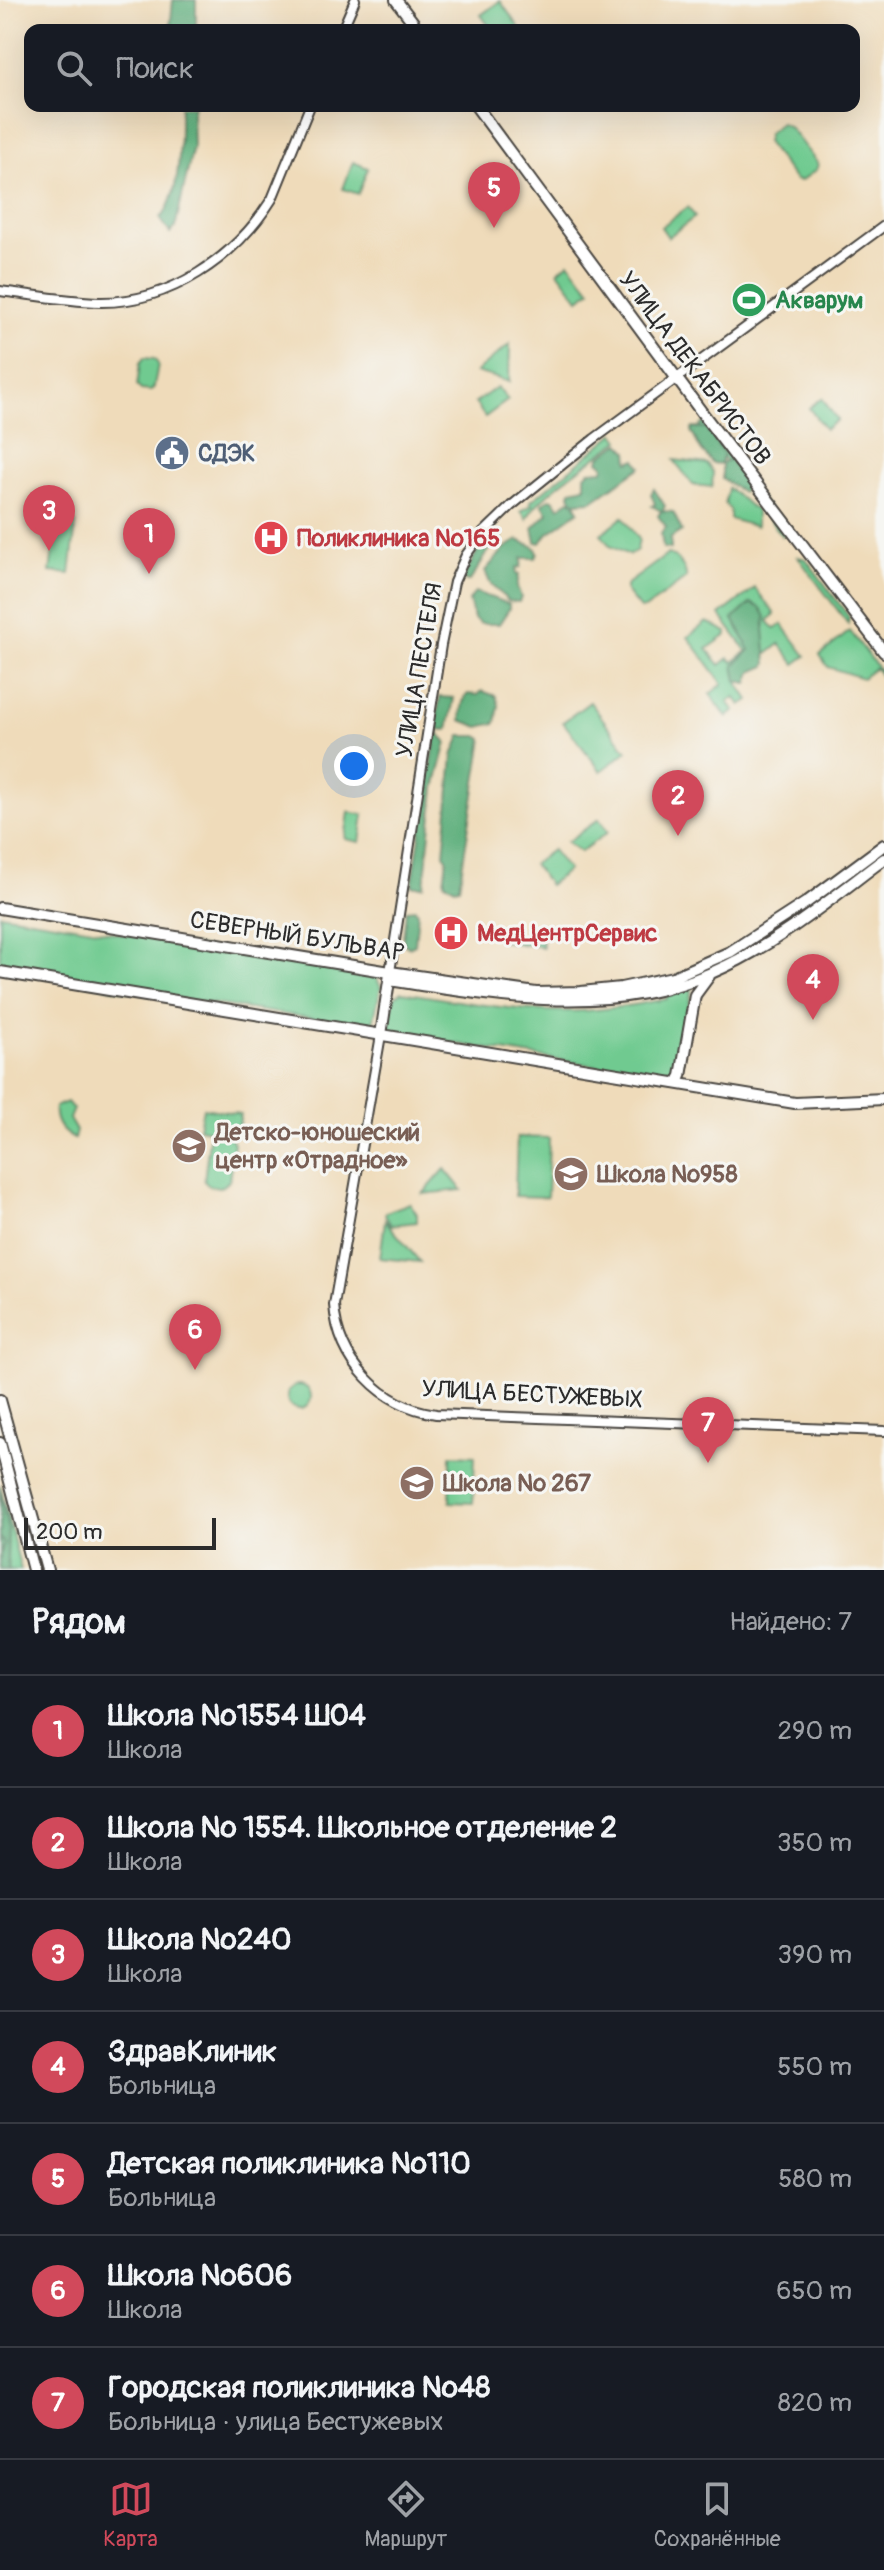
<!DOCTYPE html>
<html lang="ru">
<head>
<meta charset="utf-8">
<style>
  body { margin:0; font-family:Pangolin,sans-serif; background:#20242c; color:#f1f3f6 }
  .scale { position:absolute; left:24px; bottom:20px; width:192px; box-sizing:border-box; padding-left:8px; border:4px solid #2b2b2b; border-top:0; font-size:22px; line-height:28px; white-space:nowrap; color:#2b2b2b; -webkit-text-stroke:6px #f6f6f2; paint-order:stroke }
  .you { position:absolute; left:354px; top:766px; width:28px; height:28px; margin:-20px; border:6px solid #fff; border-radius:50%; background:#1a73e8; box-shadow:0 0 0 12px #1a73e833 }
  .badge { display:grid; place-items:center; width:52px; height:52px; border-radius:50%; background:#d1495b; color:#fff; font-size:26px; font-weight:700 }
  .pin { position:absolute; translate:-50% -66px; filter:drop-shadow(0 2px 4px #0008) }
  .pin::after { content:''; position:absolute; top:42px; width:28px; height:24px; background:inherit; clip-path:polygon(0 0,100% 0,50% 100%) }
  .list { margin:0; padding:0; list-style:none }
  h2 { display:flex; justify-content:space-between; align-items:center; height:104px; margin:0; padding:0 32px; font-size:34px }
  h2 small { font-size:26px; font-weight:400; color:#9ea1a6 }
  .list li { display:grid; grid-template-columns:52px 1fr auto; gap:24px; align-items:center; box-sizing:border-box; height:112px; padding:0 32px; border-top:2px solid #363941 }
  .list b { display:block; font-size:30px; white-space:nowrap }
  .list p { margin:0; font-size:26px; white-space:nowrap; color:#9ea1a6 }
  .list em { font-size:26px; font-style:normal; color:#9ea1a6 }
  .icon { flex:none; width:44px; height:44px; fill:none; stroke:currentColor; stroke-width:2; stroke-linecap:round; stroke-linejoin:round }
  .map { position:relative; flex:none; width:884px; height:1570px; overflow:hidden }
  .search { position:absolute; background:#171b24; box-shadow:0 8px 32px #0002; left:24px; right:24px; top:24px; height:88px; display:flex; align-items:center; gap:20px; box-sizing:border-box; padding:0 28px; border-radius:16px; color:#9ea1a6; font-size:30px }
  .sheet { height:888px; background:#171b24 }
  nav { display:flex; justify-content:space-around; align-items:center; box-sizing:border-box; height:112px; border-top:2px solid #363941; background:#171b24; font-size:22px; color:#9ea1a6 }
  nav a { display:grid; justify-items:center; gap:4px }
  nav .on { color:#d1495b }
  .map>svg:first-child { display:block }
  .green { fill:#70ca90; stroke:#4e7a5e; stroke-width:2 }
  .forest { fill:#5cae7a; stroke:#446c52; stroke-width:2 }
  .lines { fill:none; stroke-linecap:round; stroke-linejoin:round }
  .minor-casing { stroke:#484540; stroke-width:12 }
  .major-casing { stroke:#484540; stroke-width:14 }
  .minor { stroke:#fff; stroke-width:8 }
  .major { stroke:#fff; stroke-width:10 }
  .labels { text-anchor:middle; stroke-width:6; stroke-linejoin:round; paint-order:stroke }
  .leisure-label { font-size:24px; font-weight:bold; fill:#27864d; stroke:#f6f6f2; text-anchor:start }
  .street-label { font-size:24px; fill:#2b2b2b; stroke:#f6f6f2 }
  .service-label { font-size:24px; font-weight:bold; fill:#4e5e75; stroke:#f6f6f2; text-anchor:start }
  .health-label { font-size:24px; font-weight:bold; fill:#be3a42; stroke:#f6f6f2; text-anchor:start }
  .education-label { font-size:24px; font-weight:bold; fill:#785e54; stroke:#f6f6f2; text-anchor:start }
</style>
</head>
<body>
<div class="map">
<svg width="884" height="1570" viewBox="0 0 884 1570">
  <rect width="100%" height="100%" fill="#f6f6f2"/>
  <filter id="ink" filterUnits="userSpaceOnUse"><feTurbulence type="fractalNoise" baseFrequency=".0125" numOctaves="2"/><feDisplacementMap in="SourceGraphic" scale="16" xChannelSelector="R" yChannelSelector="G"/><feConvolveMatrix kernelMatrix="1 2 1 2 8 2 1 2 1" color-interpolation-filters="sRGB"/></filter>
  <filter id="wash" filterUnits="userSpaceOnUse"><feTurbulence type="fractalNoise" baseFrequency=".006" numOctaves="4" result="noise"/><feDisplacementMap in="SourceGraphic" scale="32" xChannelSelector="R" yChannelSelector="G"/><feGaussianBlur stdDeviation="1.8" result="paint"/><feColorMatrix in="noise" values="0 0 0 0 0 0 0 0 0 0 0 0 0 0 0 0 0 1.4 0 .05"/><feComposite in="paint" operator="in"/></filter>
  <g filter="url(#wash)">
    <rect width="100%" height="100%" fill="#efdbba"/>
    <path class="green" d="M500,1l21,29h-29l-11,-15z
      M781,123l8,4 29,37 -2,6 -15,11 -6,-1 -29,-38 2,-9z
      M353,162l15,6 -10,26 -15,-5z
      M688,207l7,10 -27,20 -7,-10z
      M569,262l22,28 -12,9 -21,-28z
      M510,344l-1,38 -33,-10z
      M144,358l10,1 4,5 -4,23 -3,4 -10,-1 -4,-4 3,-23z
      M497,387l11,13 -23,17 -10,-14z
      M822,398l15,22 -12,9 -16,-21z
      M704,423l82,110 -4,3 -82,-110z
      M615,433l5,7c-22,16 -84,56 -93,79l-6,-8 11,-6 -2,-3z
      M674,460l33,4 6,9 -1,14 -19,-2z
      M728,488l28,23v16l-26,-8v-9l-5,-7z
      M623,517l16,22 -2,11 -8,5 -19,-9 -9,-12z
      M57,520l19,3 -6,51 -20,-2z
      M668,554c9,2 19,15 18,24l-41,31h-5l-14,-17v-7z
      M798,557l8,2 43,58 -1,7z
      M755,588l20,26 -7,7 7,8 7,-5 24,32 -11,8 -15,-20 -40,31 -1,10 10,15 -8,5 -6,-8 -7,5 7,9 -8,6 -17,-23 13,-10 -35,-47 19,-15 20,10v3l-20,14 13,16 9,-7 4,4 14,-11 -27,-36z
      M850,631l34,45v4l-9,-12 -13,10 -34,-11 -8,-12z
      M590,702l37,49 -26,20 -38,-49z
      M349,812l15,3 -4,27 -15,-3z
      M599,819l9,13 -28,20 -13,-10z
      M552,850l16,20 -19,15 -16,-21z
      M0,914l375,61 6,12 -9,40 -239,-35 -133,-23z
      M693,983l-16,91 -6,4 -281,-45 -2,-4 6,-31 7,-6c59,9 119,21 179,19 30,-1 58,-7 87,-12l-1,-8z
      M67,1102l6,7 -4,10 7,12 -2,8c-13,-7 -21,-17 -19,-32z
      M203,1108l38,6 -4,21 -8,-1 5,9 -5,38 -8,6 -12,-1 -5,-5 5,-42 4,-6 8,-1 -22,-4z
      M517,1137l32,1 -2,59 -32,-1z
      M445,1169l17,21 -39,4z
      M410,1203l7,11v8l-26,3 -6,-10 1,-3z
      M385,1220l35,42 -40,-4z
      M287 1397a12 12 0 1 1 24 0a12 12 0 1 1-24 0Z
      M451,1455l24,1 -2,47 -23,-1z
      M0,1485l21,85h-21z"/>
    <path class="forest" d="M173,0h23v30h-26z
      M180,106h14l-2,7 1,34 -18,81 -5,5 -10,-15c22,-22 20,-81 20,-112z
      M693,428h13l18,27 -4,9 -8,-1 -11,-13 -10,-19z
      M620,443l8,8 1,11 7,-3 5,8 -49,34 -17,1 4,9 -32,23 -6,9 -5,-1 -3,-14 15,-15 -6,-9 7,-5 5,1 5,7 11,-7 4,2 -4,-7 1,-5 14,-3v-12l4,-4 14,-1 1,-5 -5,-4 1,-4z
      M730,459l14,20 2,8 -4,5 -20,-13v-16z
      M654,489l11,17 -3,5 11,1 9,19 -11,7v11l-8,-1 -2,-14 5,-7 -8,-11 3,-5 -9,-5 3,-2 -4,-10z
      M498,531l4,6 -1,4 -8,3 -23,37h-4l-4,-2 19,-34z
      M518,540l17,7 3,6 -2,5h-14l-1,9 -4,1 -1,6 3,1 -2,12 4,10 -2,5 -11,-1 -18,-18 -5,-12 20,-23z
      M475,592l34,12v5l-10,15h-18l-7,-5 -5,-18z
      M751,603l10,5 5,9 -2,12 3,34 -1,3 -14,6 -4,11 -11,-2 -3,-16 16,-15 -17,-31z
      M482,691l14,5 3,9 -3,18 -17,4 -18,-7c1,-9 0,-20 7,-26l10,1z
      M440,697l14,1 -6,32 -13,-1z
      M439,734l8,8 -12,46 -11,98h-12l24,-151z
      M461,736h17l5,3 -24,148 -4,1 -11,-6 3,-24 -3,-4 9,-99z
      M415,909l3,3 -3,32 -6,3 -4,-2 -2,-6 3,-29z
      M495,932l46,7 2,8 -41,-6 -7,-4z
      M0,1492l8,38 -1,29 2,11h-9v-15l4,-11 -4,-7z"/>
  </g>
  <g filter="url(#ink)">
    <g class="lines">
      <defs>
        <path id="minor" d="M342,30l13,-30
          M0,291c33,4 66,10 99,11 71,1 136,-44 173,-103l38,-93
          M390,972l51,-327 13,-63 12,-27 14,-19 31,-30 83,-67 290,-213
          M381,1035l-47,270c4,56 47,101 102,109l448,17"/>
        <path id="major" d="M396,0l23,30
          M476,106l227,308 181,238
          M0,908l390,64 146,21 45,-1 40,-4 52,-11 57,-25 77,-50 77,-57
          M0,972l795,131 89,-4
          M389,980c107,17 222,37 322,-7 64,-27 118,-73 173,-114
          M381,1035l9,-61
          M677,1083l4,-7 14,-81 14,-19
          M0,1400l47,170
          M0,1443l33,127"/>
      </defs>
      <use href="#minor" class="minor-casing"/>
      <use href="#major" class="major-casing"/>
      <use href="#minor" class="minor"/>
      <use href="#major" class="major"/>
    </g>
  </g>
  <defs>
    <symbol id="stadium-disc" viewBox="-11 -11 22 22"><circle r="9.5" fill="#2e9e5b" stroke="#f6f6f2"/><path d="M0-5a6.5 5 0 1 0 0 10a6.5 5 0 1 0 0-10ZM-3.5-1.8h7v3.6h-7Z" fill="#fff"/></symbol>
    <symbol id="civic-disc" viewBox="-11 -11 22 22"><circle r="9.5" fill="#5c6f8a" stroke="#f6f6f2"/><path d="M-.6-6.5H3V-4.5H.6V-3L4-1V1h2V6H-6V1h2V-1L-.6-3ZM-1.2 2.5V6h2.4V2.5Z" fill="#fff"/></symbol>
    <symbol id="hospital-disc" viewBox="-11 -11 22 22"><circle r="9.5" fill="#e0444e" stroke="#f6f6f2"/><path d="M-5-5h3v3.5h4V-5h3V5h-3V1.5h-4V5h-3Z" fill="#fff"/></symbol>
    <symbol id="school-disc" viewBox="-11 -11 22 22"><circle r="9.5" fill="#8d6e63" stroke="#f6f6f2"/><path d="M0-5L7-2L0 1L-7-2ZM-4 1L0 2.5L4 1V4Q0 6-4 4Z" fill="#fff"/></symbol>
  </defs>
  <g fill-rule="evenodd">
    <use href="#stadium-disc" x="729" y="280" width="40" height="40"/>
    <use href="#civic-disc" x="152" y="433" width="40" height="40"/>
    <use href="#hospital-disc" x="251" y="518" width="40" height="40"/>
    <use href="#hospital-disc" x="431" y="913" width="40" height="40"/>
    <use href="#school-disc" x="169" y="1126" width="40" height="40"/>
    <use href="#school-disc" x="551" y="1154" width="40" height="40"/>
    <use href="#school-disc" x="397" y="1463" width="40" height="40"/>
  </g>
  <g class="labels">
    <g class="leisure-label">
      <text x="775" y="308">Акварум</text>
    </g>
    <g class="street-label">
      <text transform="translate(695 368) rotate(53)" y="8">УЛИЦА ДЕКАБРИСТОВ</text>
      <text transform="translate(419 670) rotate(-80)" y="8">УЛИЦА ПЕСТЕЛЯ</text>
      <text transform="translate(297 936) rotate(9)" y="8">СЕВЕРНЫЙ БУЛЬВАР</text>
      <text transform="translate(532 1394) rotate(3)" y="8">УЛИЦА БЕСТУЖЕВЫХ</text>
    </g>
    <g class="service-label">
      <text x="198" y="461">СДЭК</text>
    </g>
    <g class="health-label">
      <text x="297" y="546">Поликлиника №165</text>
      <text x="477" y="941">МедЦентрСервис</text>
    </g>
    <g class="education-label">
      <text x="215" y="1140">Детско-юношеский<tspan x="215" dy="28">центр «Отрадное»</tspan></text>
      <text x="597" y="1182">Школа №958</text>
      <text x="443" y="1491">Школа № 267</text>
    </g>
  </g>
</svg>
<div class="scale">200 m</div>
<div class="you"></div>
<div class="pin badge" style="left:149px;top:574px">1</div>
<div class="pin badge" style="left:678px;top:836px">2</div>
<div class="pin badge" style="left:49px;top:551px">3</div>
<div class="pin badge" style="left:813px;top:1020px">4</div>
<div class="pin badge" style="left:494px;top:228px">5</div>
<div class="pin badge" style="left:195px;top:1370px">6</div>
<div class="pin badge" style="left:708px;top:1463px">7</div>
<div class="search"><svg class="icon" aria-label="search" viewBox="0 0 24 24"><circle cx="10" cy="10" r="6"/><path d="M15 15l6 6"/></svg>Поиск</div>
</div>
<section class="sheet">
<h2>Рядом<small>Найдено: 7</small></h2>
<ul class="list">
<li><span class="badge">1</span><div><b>Школа №1554 ШО4</b><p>Школа</p></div><em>290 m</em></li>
<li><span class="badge">2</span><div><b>Школа № 1554. Школьное отделение 2</b><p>Школа</p></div><em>350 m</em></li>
<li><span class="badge">3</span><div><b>Школа №240</b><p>Школа</p></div><em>390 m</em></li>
<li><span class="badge">4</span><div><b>ЗдравКлиник</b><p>Больница</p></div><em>550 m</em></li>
<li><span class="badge">5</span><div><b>Детская поликлиника №110</b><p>Больница</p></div><em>580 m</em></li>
<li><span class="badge">6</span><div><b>Школа №606</b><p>Школа</p></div><em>650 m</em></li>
<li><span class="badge">7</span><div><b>Городская поликлиника №48</b><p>Больница · улица Бестужевых</p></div><em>820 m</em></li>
</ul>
</section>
<nav>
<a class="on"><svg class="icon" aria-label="map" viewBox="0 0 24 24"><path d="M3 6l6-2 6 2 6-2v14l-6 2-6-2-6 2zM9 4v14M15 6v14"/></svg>Карта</a>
<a><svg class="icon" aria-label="directions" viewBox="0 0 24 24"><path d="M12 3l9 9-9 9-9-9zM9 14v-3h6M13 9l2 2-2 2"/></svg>Маршрут</a>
<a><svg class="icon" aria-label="saved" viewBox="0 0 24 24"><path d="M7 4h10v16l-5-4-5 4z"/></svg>Сохранённые</a>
</nav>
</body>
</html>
